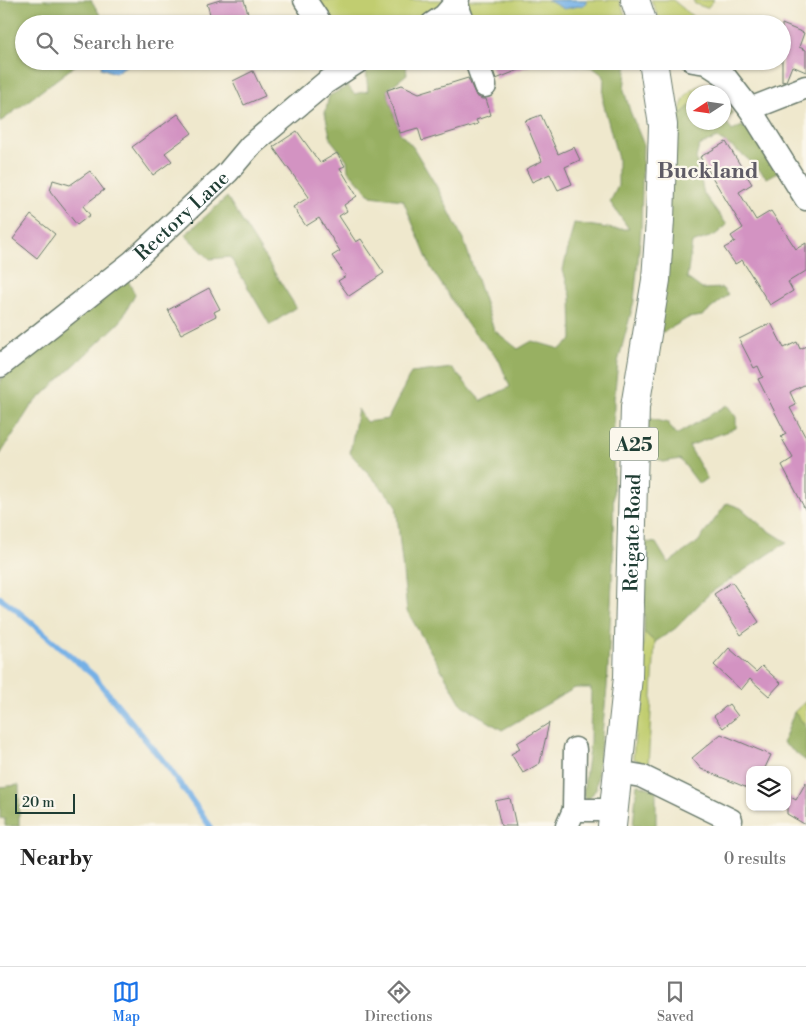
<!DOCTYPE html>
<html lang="en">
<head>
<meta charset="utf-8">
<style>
  body { margin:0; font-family:"Libre Bodoni",serif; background:#f2f2f2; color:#222 }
  .controls { position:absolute; right:15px; bottom:15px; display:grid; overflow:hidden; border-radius:10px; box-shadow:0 1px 4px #0004 }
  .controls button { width:45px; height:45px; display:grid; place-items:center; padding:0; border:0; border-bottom:1px solid #e0e0e0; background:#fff; color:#222; font:25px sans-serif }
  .compass { position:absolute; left:686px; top:85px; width:45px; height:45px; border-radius:50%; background:#fff; box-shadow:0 1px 4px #0004; rotate:258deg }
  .scale { position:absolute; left:15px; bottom:12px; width:60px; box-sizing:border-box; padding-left:5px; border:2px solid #1f3d34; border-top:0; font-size:14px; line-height:18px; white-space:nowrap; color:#1f3d34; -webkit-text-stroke:4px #fbf7ec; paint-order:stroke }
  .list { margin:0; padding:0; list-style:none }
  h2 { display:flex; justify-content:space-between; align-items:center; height:65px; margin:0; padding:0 20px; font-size:21px }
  h2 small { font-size:16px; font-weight:400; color:#767676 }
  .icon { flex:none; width:28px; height:28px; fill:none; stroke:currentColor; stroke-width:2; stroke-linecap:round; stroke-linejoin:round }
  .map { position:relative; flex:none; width:806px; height:826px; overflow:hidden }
  .search { position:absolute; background:#fff; box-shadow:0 1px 4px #0004; left:15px; right:15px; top:15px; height:55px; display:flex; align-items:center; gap:12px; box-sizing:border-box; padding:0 18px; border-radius:28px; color:#767676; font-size:19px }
  .sheet { height:140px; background:#fff }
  nav { display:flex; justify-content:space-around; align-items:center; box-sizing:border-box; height:70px; border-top:1px solid #e0e0e0; background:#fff; font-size:14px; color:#767676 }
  nav a { display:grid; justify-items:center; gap:2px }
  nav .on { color:#1a73e8 }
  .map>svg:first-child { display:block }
  .green { fill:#c1cd6f; stroke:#708552 }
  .forest { fill:#98b062; stroke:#5c764b }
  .water { fill:#74b0e6; stroke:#4a768d }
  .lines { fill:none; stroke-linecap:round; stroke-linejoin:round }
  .stream { stroke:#74b0e6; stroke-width:6 }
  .building { fill:#d393c2 }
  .minor-casing { stroke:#68796a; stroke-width:25 }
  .major-casing { stroke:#68796a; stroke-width:30 }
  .path { stroke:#68796a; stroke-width:3; stroke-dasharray:1 4; stroke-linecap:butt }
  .minor { stroke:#fff; stroke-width:22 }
  .major { stroke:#fff; stroke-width:28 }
  .labels { text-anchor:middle; stroke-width:4.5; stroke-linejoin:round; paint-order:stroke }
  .shield { fill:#fbf7ec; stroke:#61756b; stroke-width:1 }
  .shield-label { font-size:19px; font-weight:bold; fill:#1f3d34 }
  .street-label { font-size:20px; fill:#1f3d34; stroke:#fbf7ec }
  .quarter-label { font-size:22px; font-weight:bold; fill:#5e5b66; stroke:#fbf7ec }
</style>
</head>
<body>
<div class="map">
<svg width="806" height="826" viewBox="0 0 806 826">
  <rect width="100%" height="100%" fill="#fbf7ec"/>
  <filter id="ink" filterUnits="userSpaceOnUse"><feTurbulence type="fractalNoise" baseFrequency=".02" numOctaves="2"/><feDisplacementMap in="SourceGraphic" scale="10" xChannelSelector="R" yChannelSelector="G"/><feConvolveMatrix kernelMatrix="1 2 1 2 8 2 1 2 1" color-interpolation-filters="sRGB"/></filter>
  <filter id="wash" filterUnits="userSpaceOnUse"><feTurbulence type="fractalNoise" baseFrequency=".0096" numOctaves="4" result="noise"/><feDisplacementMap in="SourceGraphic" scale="20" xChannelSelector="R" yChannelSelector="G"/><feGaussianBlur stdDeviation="1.12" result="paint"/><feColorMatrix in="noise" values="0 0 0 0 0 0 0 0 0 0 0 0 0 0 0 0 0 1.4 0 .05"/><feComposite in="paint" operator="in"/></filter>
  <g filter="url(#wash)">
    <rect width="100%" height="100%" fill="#efe8cd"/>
    <path class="green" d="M314,0h133l-25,24h-91z
      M466,0h153l10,24h-180z
      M651,0h22l24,20 -3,4h-31l-3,-3z
      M693,0h21l-7,8 -12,-4z
      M706,84l12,6 2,2h-26l-1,11 -15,14c5,-18 8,-28 28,-33z
      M644,632l11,10 -7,124 -15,-8z
      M806,701v25l-12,-14z"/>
    <path class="forest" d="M0,0h91l11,18v6h-78v37h57l-81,61z
      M392,61h13l2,13 -20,16 13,43 13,14 25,42 26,52 30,89 24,19 14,-8 28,8 12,-9 -1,-44 -8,-26 11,-47 40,6h15l-19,-27 8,-16v-27l-15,-57 1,-26 -12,-9 -22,-2 -1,-4h58l-3,29 6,21 13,32 -2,87 -7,71 -16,61 -4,37 -1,162 -6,127 -11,101 -9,13 -4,-8 7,-52 1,-54h-16l-73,42 -40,-25 -55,-94 -11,-107 -46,-51 8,-44 8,13 22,-3 23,-46 41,-5 29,33 29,-14 -11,-27 -32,-36 -36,-56 -28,-68 -32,-4 -23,-26 -1,-10 -16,-20 -6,-27 4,-17 19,-10 6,8 14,-3 -2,-21z
      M693,103l1,19h30v-16l9,7 -7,8 6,10 10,-5 11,7 25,39 -11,6c-16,-18 -29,-28 -50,-40l-18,8 -3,12 8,36 23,31 -12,10 -23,8 -5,35 15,11 20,-1 6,7 -26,21 -14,2 -24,14 -4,-2 13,-192 5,-21z
      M227,197l69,110 -26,18 -40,-68 -20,2 -25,-24z
      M127,279l8,15 -15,28 -89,84 -31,49v-75z
      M727,405l9,12v11l-47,18 18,32 -8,6 -19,-25 -17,3 -16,-8v-36l21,5 8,12z
      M727,503l14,5 22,19 24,15 -77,51 -34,35 -21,14 -11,-10 1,-90 11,1 12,20 30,-21z
      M794,712l12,14v35l-23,-18z
      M637,784l19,6v36h-23z
      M19,785v41h-14v-7l-5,-1v-31z"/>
    <path class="water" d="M547,0h40l-3,5 -20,4z
      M103,61h25l-1,4 -12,8 -14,-5z"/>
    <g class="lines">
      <path class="stream" d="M0,598l14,10 79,67 75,92 42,59"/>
    </g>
    <g id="blocks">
      <path class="building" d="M220,0h24l7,24h-38l-6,-20z
        M782,24l22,9 -5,14 7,3v22l-14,-6 -6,15 -4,1z
        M490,61h49v1l-43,17z
        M253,71l12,25 -21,9 -11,-24z
        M468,78l8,18 6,3h4l5,16 -15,5 2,4 -56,17 -4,-13 -18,5 -13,-43 15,-5 17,8z
        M178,114l14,19 -27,20 7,8 -19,14 -21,-28z
        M541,115l17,39 16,-7 6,13 -15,7 7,17 -14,6 -8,-16 -18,8 -6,-13 16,-8 -17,-40z
        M297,131l23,32 17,-10 8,13 -5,2 17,28 -13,9 3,6 -8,5 17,26 5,-3 23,34 -35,23 -11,-15 8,-5 -14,-20 8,-5 -21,-33 -13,8 -13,-19 16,-10 -36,-50z
        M726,142l26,42 -13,8 17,28 15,-9 25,38 10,-6v28l-18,11 5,9 -23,14 -28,-45 -7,4 -11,-16 11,-6 -4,-6 12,-8 -43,-71z
        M90,171l14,19 -21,16 7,9 -13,10 -27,-34 3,-11 17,5z
        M31,215l24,19 -18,24 -24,-19z
        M209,288l11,21 -6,3 2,4 -35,18 -13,-24z
        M771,323l13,25 13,-6 3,7 6,-3v38l-16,8 6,13 -6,3 16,30v73l-24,-46 11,-7 -12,-21 5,-3 -28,-55 5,-2 -5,-11 -4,2 -15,-29z
        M732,582l27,40 -18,13 -27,-41z
        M729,648l27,24 6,-6 19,17 -12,13 -19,-17 -9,11 -27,-25z
        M729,704l9,12 -15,12 -9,-12z
        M549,723l-9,40 -17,10 -12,-19 9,-5 -3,-6z
        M721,734l50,21 -7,15h-14v19l-49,-20 -9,-11z
        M806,782v43l-19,-11v-19l9,5z
        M510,798l6,28h-15l-6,-25z"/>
    </g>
  </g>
  <g filter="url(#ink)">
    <use href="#blocks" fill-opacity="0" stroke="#68796a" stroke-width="1"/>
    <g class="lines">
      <defs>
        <g id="minor">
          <path d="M305,0l16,24"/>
          <path d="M456,2l8,22"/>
          <path d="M432,24l12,-8 14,-16"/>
          <path d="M476,61l9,25"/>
          <path d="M693,61l13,2 17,11 27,35 56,90"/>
          <path d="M750,109l56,-22"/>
          <path id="s1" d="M0,366l132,-104 96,-90 22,-26 75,-63 34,-22"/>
          <path d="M618,772l23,4 90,44"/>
          <path d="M574,810l1,-61"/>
          <path d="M567,826l7,-16h39"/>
        </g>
        <g id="major">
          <path d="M635,0l8,24"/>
          <path id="s2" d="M612,826l16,-149 7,-270 21,-127 4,-60 3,-95 -10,-64"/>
        </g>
      </defs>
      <use href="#minor" class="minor-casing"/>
      <use href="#major" class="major-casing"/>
      <path class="path" d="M576,24h6"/>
      <use href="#minor" class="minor"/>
      <use href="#major" class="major"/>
    </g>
  </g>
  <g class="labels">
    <rect class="shield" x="610" y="427.5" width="48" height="33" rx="4"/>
    <g class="shield-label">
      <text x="634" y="451">A25</text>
    </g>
    <g class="street-label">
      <text dy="7" stroke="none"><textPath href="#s1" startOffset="236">Rectory Lane</textPath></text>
      <text dy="7" stroke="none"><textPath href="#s2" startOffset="294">Reigate Road</textPath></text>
    </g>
    <g class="quarter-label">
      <text x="708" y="178">Buckland</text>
    </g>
  </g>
</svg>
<div class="controls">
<button><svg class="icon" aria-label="layers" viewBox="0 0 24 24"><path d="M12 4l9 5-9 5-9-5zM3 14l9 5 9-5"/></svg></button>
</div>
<svg class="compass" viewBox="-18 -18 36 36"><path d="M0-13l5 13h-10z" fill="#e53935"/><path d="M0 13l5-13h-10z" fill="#767676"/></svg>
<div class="scale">20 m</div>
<div class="search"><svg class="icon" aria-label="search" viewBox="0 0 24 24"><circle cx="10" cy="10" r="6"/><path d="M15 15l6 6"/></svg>Search here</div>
</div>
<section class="sheet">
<h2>Nearby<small>0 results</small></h2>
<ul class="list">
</ul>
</section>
<nav>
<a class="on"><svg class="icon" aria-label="map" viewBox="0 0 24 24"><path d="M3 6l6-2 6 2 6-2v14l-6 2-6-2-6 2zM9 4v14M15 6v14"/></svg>Map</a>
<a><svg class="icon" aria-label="directions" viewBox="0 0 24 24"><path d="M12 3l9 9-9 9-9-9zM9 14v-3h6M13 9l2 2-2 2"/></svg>Directions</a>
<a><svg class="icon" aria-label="saved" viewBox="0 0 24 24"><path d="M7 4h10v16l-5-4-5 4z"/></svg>Saved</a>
</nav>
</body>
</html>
